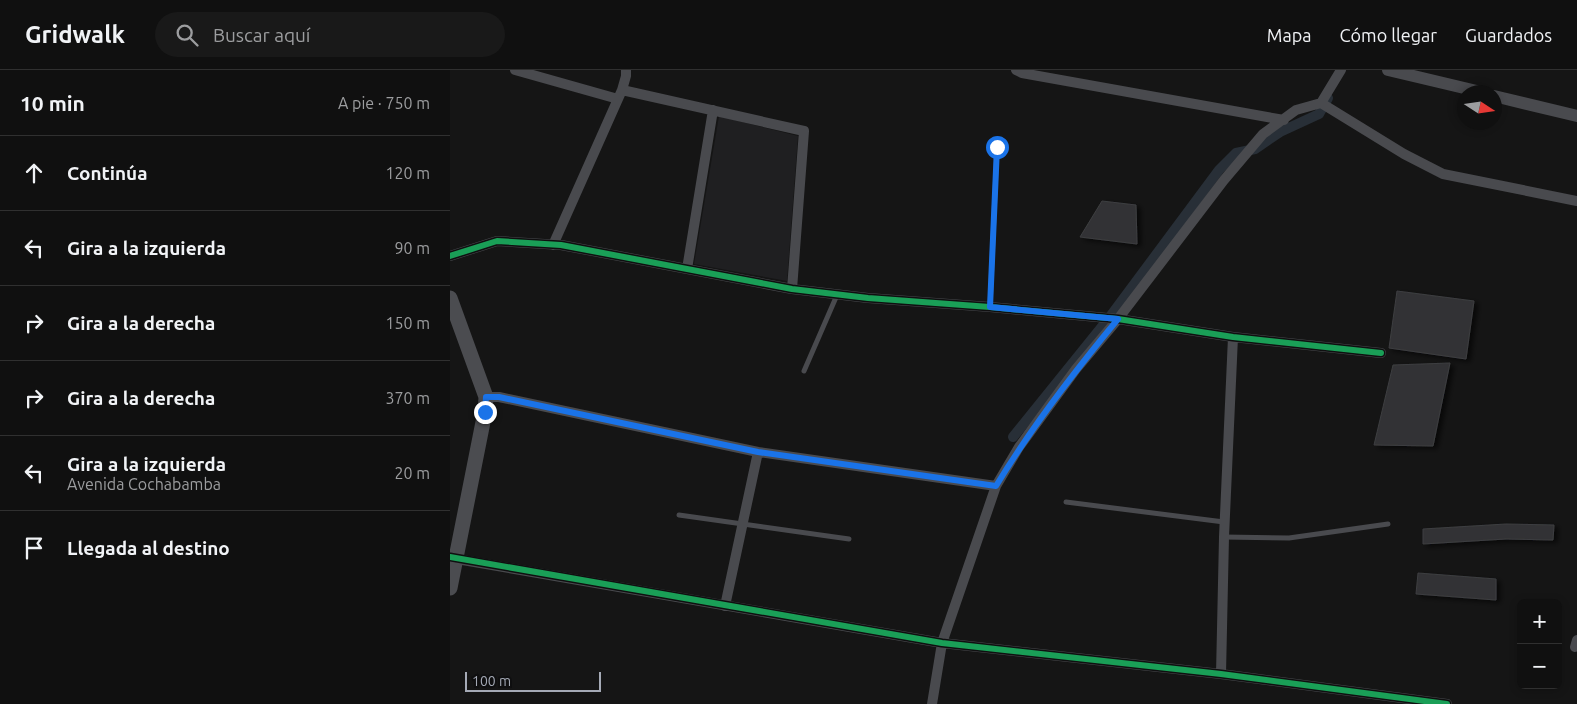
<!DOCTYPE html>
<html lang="es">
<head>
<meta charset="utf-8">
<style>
  body { margin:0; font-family:Ubuntu,sans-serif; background:#191919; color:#f1f3f6 }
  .controls { position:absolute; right:15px; bottom:15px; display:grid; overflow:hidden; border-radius:8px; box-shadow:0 2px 8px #0003 }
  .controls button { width:45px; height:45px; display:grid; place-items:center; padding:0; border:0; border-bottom:1px solid #303030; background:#101010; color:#f1f3f6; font:25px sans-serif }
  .compass { position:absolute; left:1007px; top:15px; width:45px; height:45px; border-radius:50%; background:#101010; box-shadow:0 2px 8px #0003; rotate:102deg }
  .scale { position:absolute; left:15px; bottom:12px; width:136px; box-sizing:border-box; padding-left:5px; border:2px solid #a5aab6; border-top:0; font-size:14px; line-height:18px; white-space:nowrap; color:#a5aab6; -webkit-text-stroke:4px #0f0f10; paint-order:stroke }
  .stop { position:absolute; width:15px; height:15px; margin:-11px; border:4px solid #1a73e8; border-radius:50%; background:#fff }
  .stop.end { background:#1a73e8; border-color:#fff; box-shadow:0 1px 5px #0008 }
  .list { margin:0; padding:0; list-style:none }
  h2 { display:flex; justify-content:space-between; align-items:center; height:65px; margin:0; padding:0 20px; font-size:21px }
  h2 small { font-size:16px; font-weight:400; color:#9c9d9f }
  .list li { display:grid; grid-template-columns:32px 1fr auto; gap:15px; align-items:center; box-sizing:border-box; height:75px; padding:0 20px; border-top:1px solid #303030 }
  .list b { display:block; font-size:19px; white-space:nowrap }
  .list p { margin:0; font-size:16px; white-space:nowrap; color:#9c9d9f }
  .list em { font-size:16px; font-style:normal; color:#9c9d9f }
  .icon { flex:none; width:28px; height:28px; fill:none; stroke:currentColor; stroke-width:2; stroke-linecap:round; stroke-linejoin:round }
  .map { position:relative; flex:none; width:1127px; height:634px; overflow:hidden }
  header { display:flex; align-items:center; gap:30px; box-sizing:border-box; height:70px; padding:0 25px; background:#101010; border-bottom:1px solid #303030 }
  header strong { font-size:24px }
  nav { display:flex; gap:28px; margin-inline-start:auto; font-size:18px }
  .search { width:350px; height:45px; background:#191919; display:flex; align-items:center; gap:12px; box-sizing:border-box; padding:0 18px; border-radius:28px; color:#9c9d9f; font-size:19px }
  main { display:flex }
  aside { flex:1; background:#101010 }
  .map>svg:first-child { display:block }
  .built { fill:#1f1f21 }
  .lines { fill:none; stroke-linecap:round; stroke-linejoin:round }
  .canal { stroke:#282f37; stroke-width:10 }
  .building { fill:#333334; stroke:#3d3e41; filter:url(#shadow) }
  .service { stroke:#494a4e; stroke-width:5 }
  .minor { stroke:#494a4e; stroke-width:10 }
  .tertiary { stroke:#494a4e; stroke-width:12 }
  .primary { stroke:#4b4c50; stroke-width:15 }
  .cycleway-casing { stroke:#0f0f10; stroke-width:9 }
  .cycleway { stroke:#1a9f57; stroke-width:6 }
  .route { stroke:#1a73e8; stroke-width:6 }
</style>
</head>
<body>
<header>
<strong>Gridwalk</strong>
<div class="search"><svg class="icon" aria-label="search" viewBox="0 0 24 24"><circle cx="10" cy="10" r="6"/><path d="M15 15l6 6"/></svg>Buscar aquí</div>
<nav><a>Mapa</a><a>Cómo llegar</a><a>Guardados</a></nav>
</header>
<main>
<aside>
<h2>10 min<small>A pie · 750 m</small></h2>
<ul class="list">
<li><svg class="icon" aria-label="ahead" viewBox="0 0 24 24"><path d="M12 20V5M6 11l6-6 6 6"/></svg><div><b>Continúa</b></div><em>120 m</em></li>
<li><svg class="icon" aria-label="left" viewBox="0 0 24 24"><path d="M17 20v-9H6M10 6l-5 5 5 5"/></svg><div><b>Gira a la izquierda</b></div><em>90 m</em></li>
<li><svg class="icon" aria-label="right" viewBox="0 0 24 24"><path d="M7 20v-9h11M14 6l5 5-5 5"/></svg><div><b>Gira a la derecha</b></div><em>150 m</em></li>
<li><svg class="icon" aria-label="right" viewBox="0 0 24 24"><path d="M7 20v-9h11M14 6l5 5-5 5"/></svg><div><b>Gira a la derecha</b></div><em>370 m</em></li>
<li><svg class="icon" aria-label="left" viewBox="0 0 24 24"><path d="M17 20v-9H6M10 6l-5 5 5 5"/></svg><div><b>Gira a la izquierda</b><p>Avenida Cochabamba</p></div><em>20 m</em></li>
<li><svg class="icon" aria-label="arrive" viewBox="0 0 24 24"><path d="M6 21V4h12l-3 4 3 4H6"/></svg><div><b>Llegada al destino</b></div></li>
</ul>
</aside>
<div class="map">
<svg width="1127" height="634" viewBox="0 0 1127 634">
  <defs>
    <filter id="shadow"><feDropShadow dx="4" dy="2.5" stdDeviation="2.5" flood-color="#0009"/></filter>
  </defs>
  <rect width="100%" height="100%" fill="#151515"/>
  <path class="built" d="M269,46l79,20 -11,145 -93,-17z"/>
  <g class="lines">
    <path class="canal" d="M563,367l96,-119 110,-148 17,-17 19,-4 25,-17 39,-18 9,-16"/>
  </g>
  <path class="building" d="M652,131l34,4 1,39 -57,-7z
    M947,221l77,10 -8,58 -77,-11z
    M1000,293l-17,83 -59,-1 19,-80z
    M1056,454l48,1 -1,15 -47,-1 -83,5v-15z
    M968,503l78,6v21l-80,-6z"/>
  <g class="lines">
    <path class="service" d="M540,237l7,-160
      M354,301l33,-76
      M616,432l158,20
      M229,445l170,24
      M774,467l65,1 99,-14"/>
    <path class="minor" d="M65,0l103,29
      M566,0l6,3 262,47
      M172,20l182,41 -12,158
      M871,33l83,51 39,20 134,27
      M103,175l69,-155 4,-14v-6
      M0,186l47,-15 64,4 231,44 76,9 122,9 128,12 115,18 148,16
      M237,199l26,-159
      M36,327h13l259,55 238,34
      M1,488l491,85 279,31 226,30
      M275,536l33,-154
      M1125,577l2,-7
      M771,604l3,-137 9,-200
      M482,634l10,-61 54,-157 23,-39 57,-78 42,-50 106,-139 39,-46 33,-24 25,-7 20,-33"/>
    <path class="tertiary" d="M938,0l93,22
      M1044,26l83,20"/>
    <path class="primary" d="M0,228l36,99 -1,15 -35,176"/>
    <defs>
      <path id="cycleway" d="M0,186l47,-15 64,4 231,44 76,9 122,9 128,12 115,18 148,16
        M0,487l492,86 279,31 226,30"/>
    </defs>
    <use href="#cycleway" class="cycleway-casing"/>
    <use href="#cycleway" class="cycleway"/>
  </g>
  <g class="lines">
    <path class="route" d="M35,342l1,-15h13l259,55 238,34c36,-60 78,-114 122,-167l-128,-12 7,-160"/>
  </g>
</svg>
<div class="controls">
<button>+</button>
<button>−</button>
</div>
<svg class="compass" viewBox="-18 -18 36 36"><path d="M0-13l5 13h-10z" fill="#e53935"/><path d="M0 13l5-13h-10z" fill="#9c9d9f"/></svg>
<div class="scale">100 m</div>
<div class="stop" style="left:547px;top:77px"></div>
<div class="stop end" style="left:35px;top:342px"></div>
</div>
</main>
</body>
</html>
